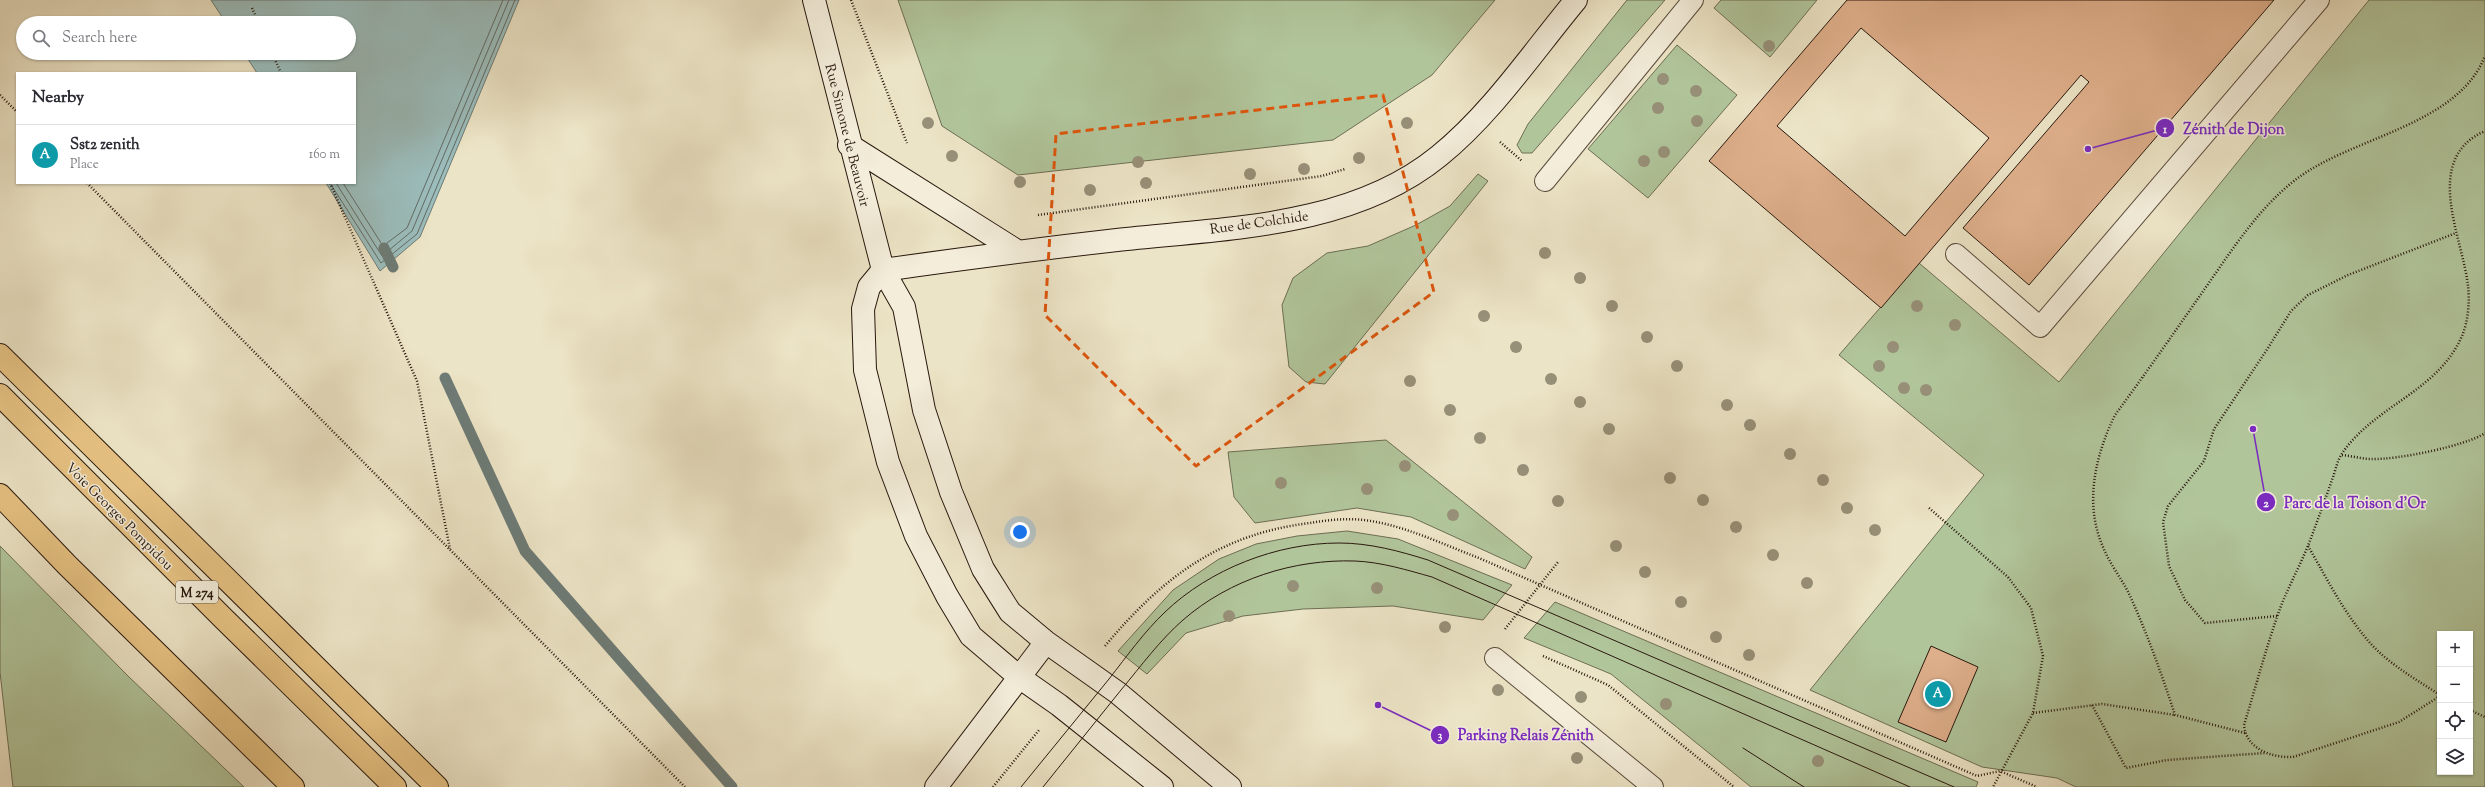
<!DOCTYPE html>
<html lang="en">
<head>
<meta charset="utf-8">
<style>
  body { margin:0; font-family:"Sorts Mill Goudy",serif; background:#f7f7f7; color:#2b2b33 }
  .controls { position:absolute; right:12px; bottom:12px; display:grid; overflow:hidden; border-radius:0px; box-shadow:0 1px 3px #0004 }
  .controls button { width:36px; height:36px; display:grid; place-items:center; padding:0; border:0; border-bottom:1px solid #e1e1e2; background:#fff; color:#2b2b33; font:20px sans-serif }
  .you { position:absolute; left:1020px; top:532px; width:14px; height:14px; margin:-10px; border:3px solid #fff; border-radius:50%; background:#1a73e8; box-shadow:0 0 0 6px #1a73e833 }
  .badge { display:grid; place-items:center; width:26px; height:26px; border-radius:50%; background:#b45309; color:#fff; font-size:13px; font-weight:700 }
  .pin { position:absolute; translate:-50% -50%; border:2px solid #fff; box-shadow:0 1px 4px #0006 }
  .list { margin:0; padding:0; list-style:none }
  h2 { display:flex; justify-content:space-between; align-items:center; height:52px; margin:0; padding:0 16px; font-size:17px }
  h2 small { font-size:13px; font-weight:400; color:#7c7c81 }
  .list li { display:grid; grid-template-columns:26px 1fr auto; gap:12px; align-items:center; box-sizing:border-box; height:60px; padding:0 16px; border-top:1px solid #e1e1e2 }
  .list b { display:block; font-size:15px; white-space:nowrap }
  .list p { margin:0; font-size:13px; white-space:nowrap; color:#7c7c81 }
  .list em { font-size:13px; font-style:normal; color:#7c7c81 }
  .icon { flex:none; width:22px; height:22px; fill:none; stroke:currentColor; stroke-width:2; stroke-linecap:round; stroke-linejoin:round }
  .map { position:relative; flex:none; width:2485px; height:787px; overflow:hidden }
  .search { position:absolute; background:#fff; box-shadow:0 1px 3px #0004; left:16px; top:16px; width:340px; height:44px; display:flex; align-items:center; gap:10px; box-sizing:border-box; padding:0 14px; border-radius:22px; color:#7c7c81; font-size:15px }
  .panel { position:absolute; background:#fff; box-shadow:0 1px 3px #0004; left:16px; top:72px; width:340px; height:112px; border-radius:0px }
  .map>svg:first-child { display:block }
  .green { fill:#b1c59b; stroke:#6d6e54; fill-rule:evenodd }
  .water { fill:#9bbdbc; stroke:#6d7b76 }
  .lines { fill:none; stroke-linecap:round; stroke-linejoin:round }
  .shore { stroke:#626a65; stroke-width:1 }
  .stream { stroke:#6d7b76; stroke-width:11 }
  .building { fill:#deaf8b; stroke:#29180e; fill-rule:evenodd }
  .lane-casing { stroke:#5a4b3c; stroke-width:22 }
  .secondary-casing { stroke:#29180e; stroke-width:24 }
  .highway-casing { stroke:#29180e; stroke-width:24 }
  .path { stroke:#29180e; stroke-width:2.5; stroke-dasharray:1 2; stroke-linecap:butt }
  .lane { stroke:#f3edda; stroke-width:20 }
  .secondary { stroke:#f3edda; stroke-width:22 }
  .highway { stroke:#e6c283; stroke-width:22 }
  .tram { stroke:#29180e; stroke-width:1 }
  .tree { fill:#979078 }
  .marked { fill:none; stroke:#de560c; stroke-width:3; stroke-dasharray:8 5; stroke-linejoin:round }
  .labels { text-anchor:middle; stroke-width:3; stroke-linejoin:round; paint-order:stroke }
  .shield { fill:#f3edda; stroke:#66584b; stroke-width:1 }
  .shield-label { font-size:13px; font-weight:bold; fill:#29180e }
  .street-label { font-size:14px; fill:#29180e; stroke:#f3edda }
  .leader { fill:none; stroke:#7b2cbf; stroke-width:1.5 }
  .callout-dot { fill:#7b2cbf; stroke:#f3edda; stroke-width:1.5 }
  .mark-label { font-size:12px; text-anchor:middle; font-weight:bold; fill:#fff }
  .callout-label { font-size:15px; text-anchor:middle; font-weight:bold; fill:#7b2cbf; stroke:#f3edda; stroke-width:3; stroke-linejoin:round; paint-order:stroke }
</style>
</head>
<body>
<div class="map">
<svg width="2485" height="787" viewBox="0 0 2485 787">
  <rect width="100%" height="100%" fill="#ece4c6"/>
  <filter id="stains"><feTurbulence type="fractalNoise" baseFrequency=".005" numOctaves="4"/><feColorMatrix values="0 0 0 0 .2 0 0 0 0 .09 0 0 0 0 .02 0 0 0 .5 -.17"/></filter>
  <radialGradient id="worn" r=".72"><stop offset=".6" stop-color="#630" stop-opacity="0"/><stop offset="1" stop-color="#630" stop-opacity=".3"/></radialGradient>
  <path class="green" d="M898,0h597l-63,75 -99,65 -315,35 -76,-49z
    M1627,0h38l-133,153h-10l-5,-8 11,-21z
    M1721,0h96l-47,57 -56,-49z
    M2369,0h116v787h-409l-19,-9 -75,-11 -172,-77 174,-215 -145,-120 80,-92 140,119zM2440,634h30v138h-30z
    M1677,45l60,50 -89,103 -60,-49z
    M1478,174l10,7 -163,203 -19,-2 -17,-15 -7,-62 11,-27 34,-25 41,-7 48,-21 34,-19z
    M1386,440l146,117 -7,12 -114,-52 -54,-9 -102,15 -21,-26 -6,-45z
    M1347,531l51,8 114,46 -29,35 -90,-14 -90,3 -60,7 -57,17 -39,41 -29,-23 55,-61 46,-31 37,-15 41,-8z
    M0,546l128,130 116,111h-231l-13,-115z
    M1555,602l423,180 -2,5h-225l-140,-113 -87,-36z"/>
  <path class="water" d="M211,0h308l-99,237 -40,34 -54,-88h29v-110h-98l-13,-20h105v-30h-123z"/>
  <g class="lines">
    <path class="shore" d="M330,183l51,80 36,-29 98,-234
      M336,183l46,73 30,-25 97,-231
      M343,183l40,63 24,-18 96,-228"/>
    <path class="stream" d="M384,248l9,19
      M445,378l80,173 207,236"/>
  </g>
  <path class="building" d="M1847,0h427l-245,285 -66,-57 126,-146 -8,-7 -200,233 -172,-147zM1861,28l128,110 -84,98 -128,-110z
    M1931,646l47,21 -32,75 -48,-20z"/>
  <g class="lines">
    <defs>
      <path id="lane" d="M1545,181l148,-181
        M1956,254l84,73 279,-327
        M1495,658l158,129"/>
      <path id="secondary" d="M814,0l69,270 21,37 20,103 27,82 32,77 27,43 36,30 72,51 112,94
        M849,145l168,106
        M883,270c78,-11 155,-21 234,-30 107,-12 234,-12 322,-84 53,-43 93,-103 137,-156
        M883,270l-14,17 -6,22 2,61 23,92 28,74 31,60 24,40 48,41 40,28 103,82
        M936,787l110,-145"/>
      <path id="highway" d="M0,355l437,432
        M0,395l224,224 171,168
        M0,495l67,70 226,222"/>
    </defs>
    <use href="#lane" class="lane-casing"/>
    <use href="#secondary" class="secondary-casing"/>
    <use href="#highway" class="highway-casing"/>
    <path class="path" d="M851,0l56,143
      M252,8l7,15
      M272,53l9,20
      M0,95l17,17
      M1500,142l22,19
      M87,183l598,604
      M330,183l87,198 33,168
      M1038,215l284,-39 23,-7
      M2342,455c10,1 20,4 30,4 24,1 94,-13 113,-26
      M1929,508l79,69 23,31 12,48 -10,57 -40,74
      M2308,546c18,31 34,63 57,91 20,25 49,41 75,58
      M2277,616l-72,7 -20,-23 -16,-34 -6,-44 5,-16 36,-45 10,-32 54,-81 23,-37 17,-16 40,-20 108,-42
      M1505,629l53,-67
      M1105,646c57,-68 114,-112 205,-123 17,-3 36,-5 54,-3 40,5 78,24 115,38l498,218 23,-5 37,16
      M1543,656l65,29 126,102
      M2440,696l-41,26 -106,35c-21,1 -47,-8 -49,-32 11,-36 21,-73 33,-108 9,-27 24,-52 34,-79 7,-19 14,-38 21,-58 3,-8 5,-18 9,-25 33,-50 96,-62 121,-119 6,-14 8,-35 6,-50 -5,-48 -47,-127 17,-155
      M2092,705l34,63 41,-8 98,-7
      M2470,710l15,7
      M2033,713l69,-9 73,11
      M2245,733l-70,-18c-13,-40 -27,-79 -44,-117 -8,-18 -21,-33 -28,-51 -19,-43 -8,-91 12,-132 31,-42 61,-85 91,-128 26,-37 52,-78 88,-106 55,-44 163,-54 191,-125
      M993,787l46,-57"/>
    <use href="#lane" class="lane"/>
    <use href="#secondary" class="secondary"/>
    <use href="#highway" class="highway"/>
    <path class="tram" d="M1743,748l61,39
      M1021,787c29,-36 59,-72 88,-108 18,-23 35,-47 56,-67 45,-43 112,-69 174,-69 31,0 60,8 89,17l526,227
      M1043,787c26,-32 52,-65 78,-97 20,-24 39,-50 62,-70 47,-41 111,-61 172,-59 26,1 52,9 77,16l478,210"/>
  </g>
  <g class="tree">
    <circle cx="1769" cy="46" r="6"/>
    <circle cx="1663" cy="79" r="6"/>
    <circle cx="1696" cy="91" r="6"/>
    <circle cx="1658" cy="108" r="6"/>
    <circle cx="1697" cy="121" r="6"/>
    <circle cx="928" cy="123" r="6"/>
    <circle cx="1407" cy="123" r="6"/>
    <circle cx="1664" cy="152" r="6"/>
    <circle cx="952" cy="156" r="6"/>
    <circle cx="1359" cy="158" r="6"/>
    <circle cx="1644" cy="161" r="6"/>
    <circle cx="1138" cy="162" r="6"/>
    <circle cx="1304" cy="169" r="6"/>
    <circle cx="1250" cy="174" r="6"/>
    <circle cx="1020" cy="182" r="6"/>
    <circle cx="1146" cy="183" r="6"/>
    <circle cx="1090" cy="190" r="6"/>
    <circle cx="1545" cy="253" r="6"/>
    <circle cx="1580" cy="278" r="6"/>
    <circle cx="1612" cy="306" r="6"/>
    <circle cx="1917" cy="306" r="6"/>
    <circle cx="1484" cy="316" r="6"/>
    <circle cx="1955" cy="325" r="6"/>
    <circle cx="1647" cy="337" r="6"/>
    <circle cx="1516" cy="347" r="6"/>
    <circle cx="1893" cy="347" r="6"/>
    <circle cx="1677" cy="366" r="6"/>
    <circle cx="1879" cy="366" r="6"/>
    <circle cx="1551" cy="379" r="6"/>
    <circle cx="1410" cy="381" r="6"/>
    <circle cx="1904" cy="388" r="6"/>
    <circle cx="1926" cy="390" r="6"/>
    <circle cx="1580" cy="402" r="6"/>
    <circle cx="1727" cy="405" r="6"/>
    <circle cx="1450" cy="410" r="6"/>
    <circle cx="1750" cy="425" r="6"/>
    <circle cx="1609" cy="429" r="6"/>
    <circle cx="1480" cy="438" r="6"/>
    <circle cx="1790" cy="454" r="6"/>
    <circle cx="1405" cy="466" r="6"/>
    <circle cx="1523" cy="470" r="6"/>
    <circle cx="1670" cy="478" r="6"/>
    <circle cx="1823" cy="480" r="6"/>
    <circle cx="1281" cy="483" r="6"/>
    <circle cx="1367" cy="489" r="6"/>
    <circle cx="1703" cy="500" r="6"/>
    <circle cx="1558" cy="501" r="6"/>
    <circle cx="1847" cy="508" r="6"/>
    <circle cx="1453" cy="515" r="6"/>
    <circle cx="1736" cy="527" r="6"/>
    <circle cx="1875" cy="530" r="6"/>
    <circle cx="1616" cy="546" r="6"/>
    <circle cx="1773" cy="555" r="6"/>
    <circle cx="1645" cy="572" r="6"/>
    <circle cx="1807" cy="583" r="6"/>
    <circle cx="1293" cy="586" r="6"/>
    <circle cx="1377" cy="588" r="6"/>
    <circle cx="1681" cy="602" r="6"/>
    <circle cx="1229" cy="616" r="6"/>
    <circle cx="1445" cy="627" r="6"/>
    <circle cx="1716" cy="637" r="6"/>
    <circle cx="1749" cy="655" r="6"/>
    <circle cx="1498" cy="690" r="6"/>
    <circle cx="1581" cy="697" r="6"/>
    <circle cx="1666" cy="704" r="6"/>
    <circle cx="1577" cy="758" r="6"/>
    <circle cx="1818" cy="761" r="6"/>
  </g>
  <path class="marked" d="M1383,95l51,197 -238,174 -151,-151 11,-181z"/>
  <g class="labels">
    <rect class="shield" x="176" y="581" width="42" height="22" rx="3"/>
    <g class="shield-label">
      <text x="197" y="597">M 274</text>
    </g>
    <g class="street-label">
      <text transform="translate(848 135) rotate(76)" y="5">Rue Simone de Beauvoir</text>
      <text transform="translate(1259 222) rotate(-8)" y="5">Rue de Colchide</text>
      <text transform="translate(120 516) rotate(45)" y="5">Voie Georges Pompidou</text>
    </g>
  </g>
  <path class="leader" d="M2088 149L2165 128M2253 429L2266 502M1378 705L1440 735"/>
  <g class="callout-dot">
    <circle cx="2088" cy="149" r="4"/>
    <circle cx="2253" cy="429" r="4"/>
    <circle cx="1378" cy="705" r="4"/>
    <circle cx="2165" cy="128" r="10"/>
    <circle cx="2266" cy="502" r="10"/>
    <circle cx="1440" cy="735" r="10"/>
  </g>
  <g class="mark-label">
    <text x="2165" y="133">1</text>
    <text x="2266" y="507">2</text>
    <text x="1440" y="739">3</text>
  </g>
  <g class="callout-label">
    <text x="2234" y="134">Zénith de Dijon</text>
    <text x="2355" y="508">Parc de la Toison d'Or</text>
    <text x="1526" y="740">Parking Relais Zénith</text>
  </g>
  <rect width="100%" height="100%" filter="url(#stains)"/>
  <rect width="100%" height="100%" fill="url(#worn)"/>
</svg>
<div class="controls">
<button>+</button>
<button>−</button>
<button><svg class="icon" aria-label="locate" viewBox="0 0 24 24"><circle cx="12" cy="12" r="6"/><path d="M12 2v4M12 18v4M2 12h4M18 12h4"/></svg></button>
<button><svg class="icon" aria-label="layers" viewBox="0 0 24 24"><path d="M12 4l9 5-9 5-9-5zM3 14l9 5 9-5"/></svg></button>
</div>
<div class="you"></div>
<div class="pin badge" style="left:1938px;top:694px;background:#0f9aa8">A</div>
<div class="search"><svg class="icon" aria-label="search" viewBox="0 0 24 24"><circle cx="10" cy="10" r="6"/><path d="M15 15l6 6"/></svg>Search here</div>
<section class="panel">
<h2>Nearby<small></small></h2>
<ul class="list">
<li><span class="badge" style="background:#0f9aa8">A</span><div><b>Sst2 zenith</b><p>Place</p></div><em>160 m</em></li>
</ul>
</section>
</div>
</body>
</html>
